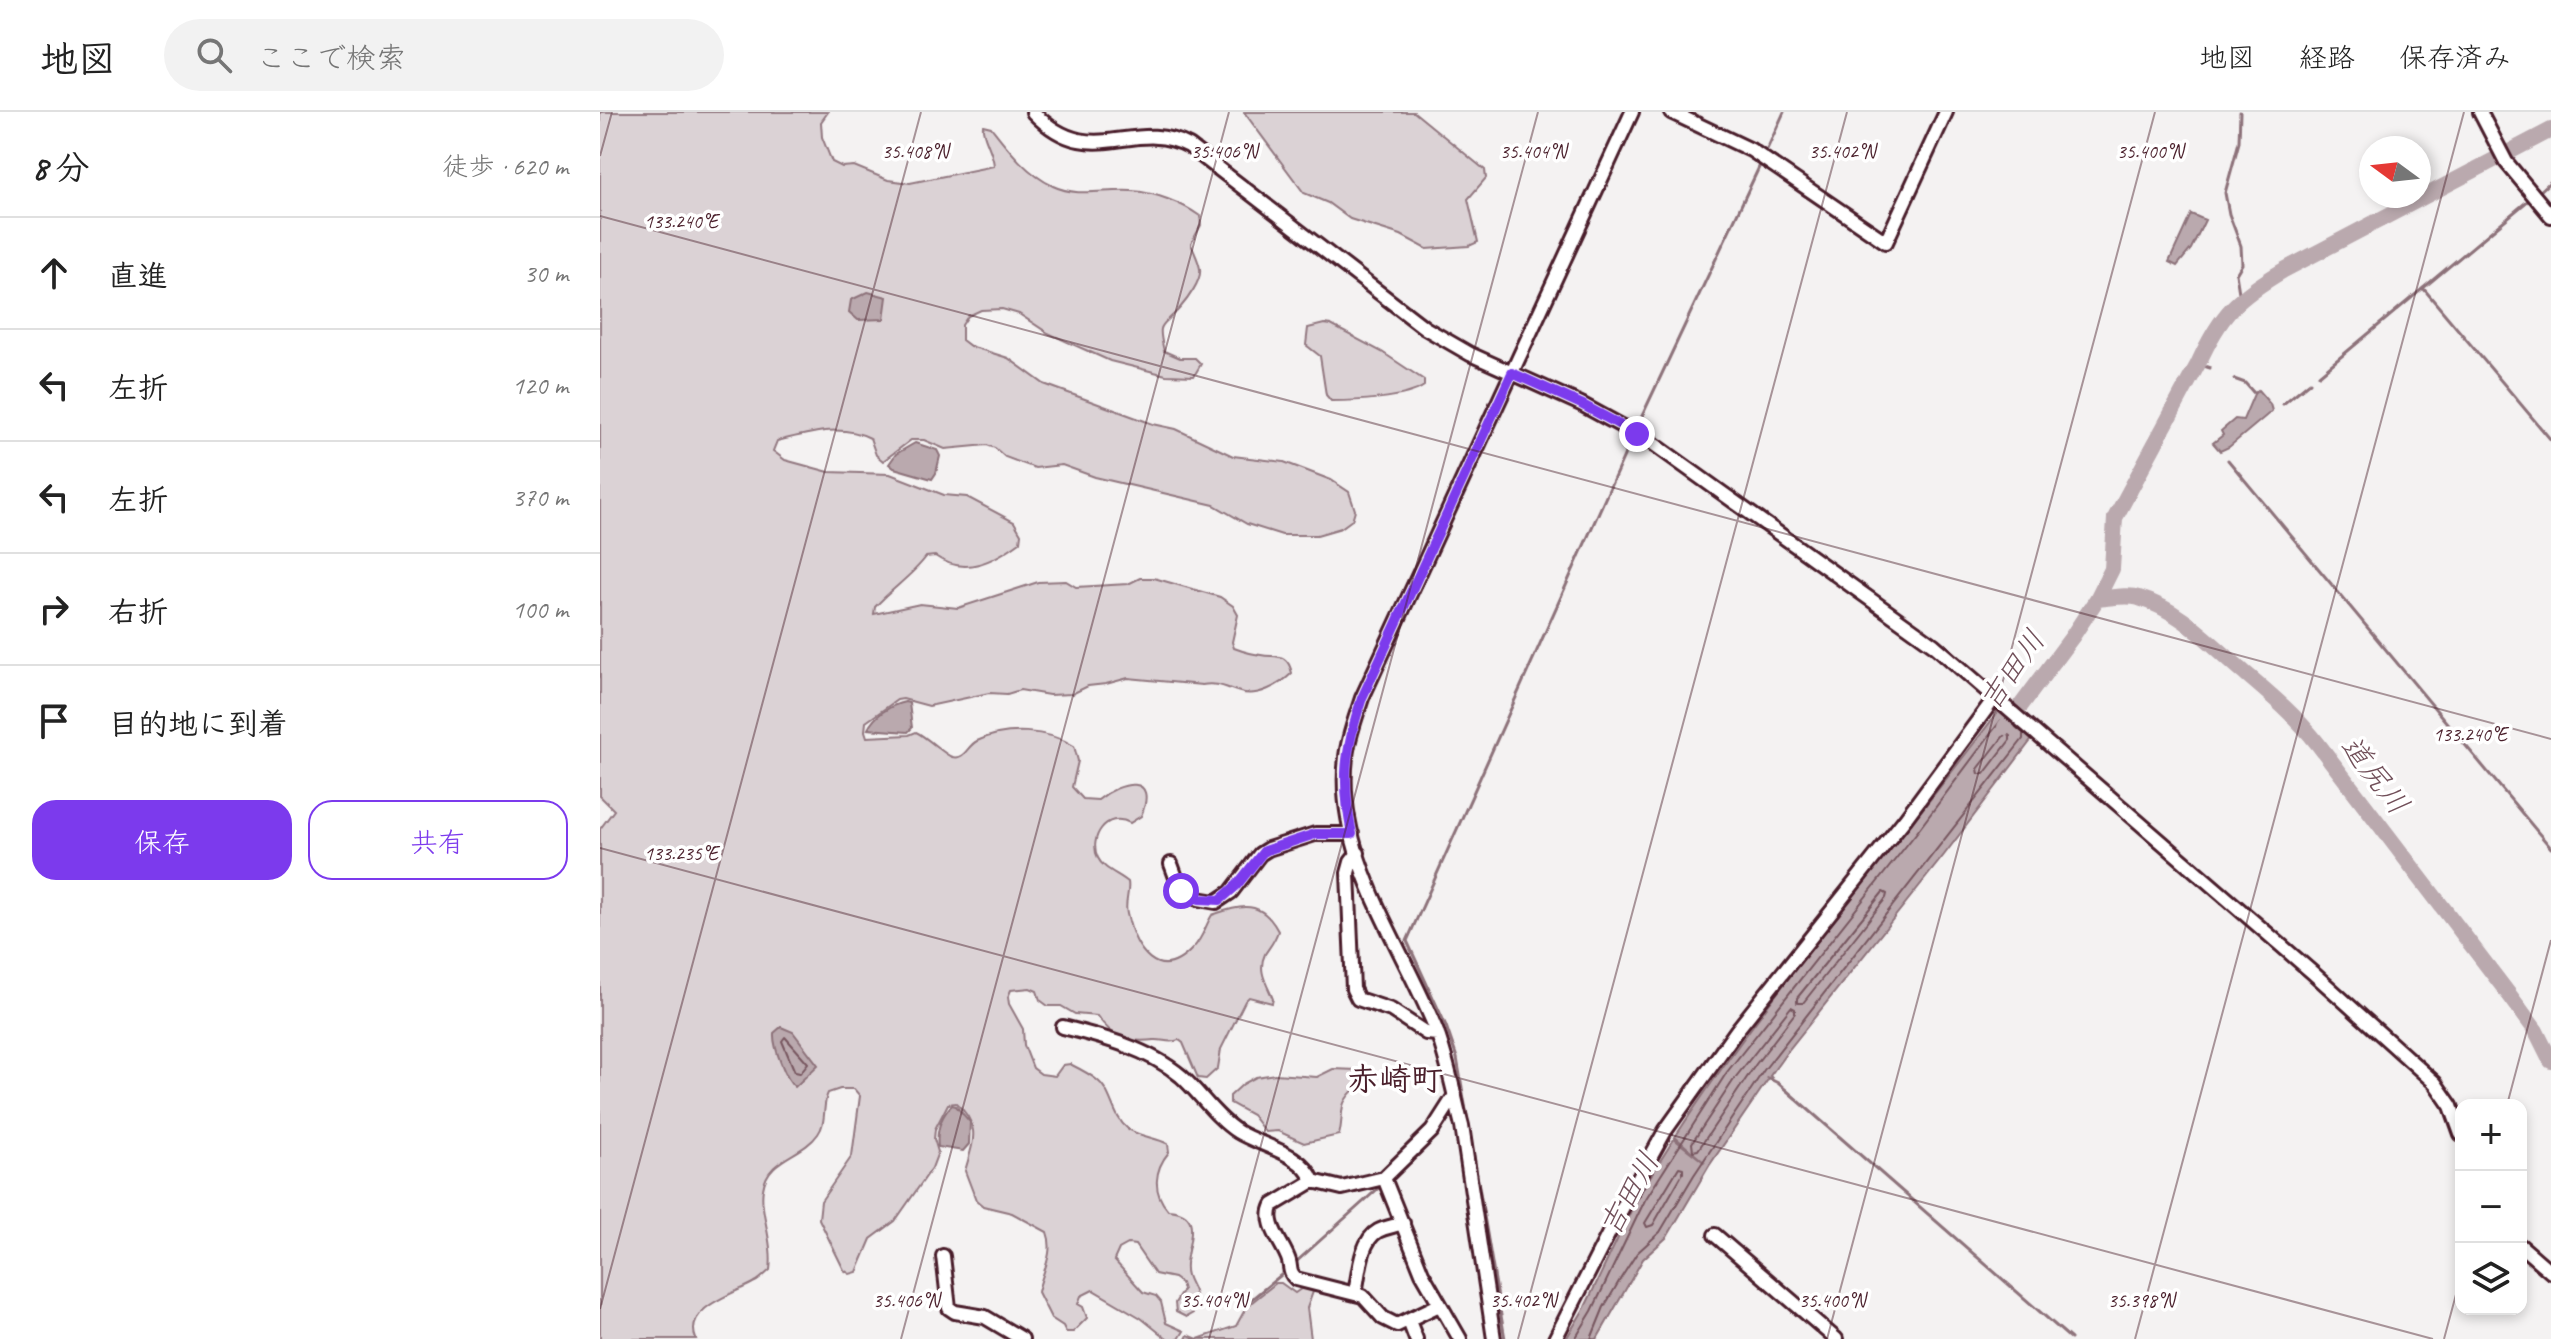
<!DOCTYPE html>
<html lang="ja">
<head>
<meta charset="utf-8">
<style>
  body { margin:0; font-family:Caveat,"Klee One",sans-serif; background:#f2f2f2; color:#222 }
  .controls { position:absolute; right:24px; bottom:24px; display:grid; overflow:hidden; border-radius:16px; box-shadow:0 4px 12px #0003 }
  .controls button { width:72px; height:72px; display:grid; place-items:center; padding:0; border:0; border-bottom:2px solid #e0e0e0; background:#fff; color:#222; font:40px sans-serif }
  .compass { position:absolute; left:1759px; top:24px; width:72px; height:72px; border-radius:50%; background:#fff; box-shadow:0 4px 12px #0003; rotate:285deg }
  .stop { position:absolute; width:24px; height:24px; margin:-18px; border:6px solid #7c3aed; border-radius:50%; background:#fff }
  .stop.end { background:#7c3aed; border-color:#fff; box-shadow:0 2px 8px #0008 }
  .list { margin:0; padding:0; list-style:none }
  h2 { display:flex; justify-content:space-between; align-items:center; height:104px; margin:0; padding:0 32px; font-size:34px }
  h2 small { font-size:26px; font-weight:400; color:#767676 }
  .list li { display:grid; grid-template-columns:52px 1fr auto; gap:24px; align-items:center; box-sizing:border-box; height:112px; padding:0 32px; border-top:2px solid #e0e0e0 }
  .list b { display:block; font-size:30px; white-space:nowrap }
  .list em { font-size:26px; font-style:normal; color:#767676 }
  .actions { display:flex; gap:16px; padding:24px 32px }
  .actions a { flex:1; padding:18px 0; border:2px solid #7c3aed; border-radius:24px; text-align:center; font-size:28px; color:#7c3aed }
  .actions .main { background:#7c3aed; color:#fff }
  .icon { flex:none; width:44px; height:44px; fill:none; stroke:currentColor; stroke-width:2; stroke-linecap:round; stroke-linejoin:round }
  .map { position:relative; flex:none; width:1951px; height:1227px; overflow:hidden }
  header { display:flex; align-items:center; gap:48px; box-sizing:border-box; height:112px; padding:0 40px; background:#fff; border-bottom:2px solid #e0e0e0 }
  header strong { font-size:38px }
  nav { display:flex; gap:44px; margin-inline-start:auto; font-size:28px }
  .search { width:560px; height:72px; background:#f2f2f2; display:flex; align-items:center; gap:20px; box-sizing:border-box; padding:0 28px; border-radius:44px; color:#767676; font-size:30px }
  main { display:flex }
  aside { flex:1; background:#fff }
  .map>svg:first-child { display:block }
  .green { fill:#dbd2d5; stroke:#927880; stroke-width:2 }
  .water { fill:#baa9ae; stroke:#8d727a; stroke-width:2 }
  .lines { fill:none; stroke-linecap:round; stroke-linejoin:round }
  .shore { stroke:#77565f; stroke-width:2 }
  .stream { stroke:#8d727a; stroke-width:3 }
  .river { stroke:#baa9ae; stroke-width:16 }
  .minor-casing { stroke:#4a1f2b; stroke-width:18 }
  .minor { stroke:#fff; stroke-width:12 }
  .route { stroke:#7c3aed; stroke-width:10 }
  .ticks { fill:none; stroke:#4a1f2b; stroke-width:2; stroke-opacity:0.45 }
  .labels { text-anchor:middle; stroke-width:7; stroke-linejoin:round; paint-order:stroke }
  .water-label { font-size:30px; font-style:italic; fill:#714f59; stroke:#fff }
  .quarter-label { font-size:32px; font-weight:bold; fill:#4a1f2b; stroke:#fff }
  .ticks-label { font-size:20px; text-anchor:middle; fill:#4a1f2b; stroke:#fff; stroke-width:7; stroke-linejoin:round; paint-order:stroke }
</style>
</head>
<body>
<header>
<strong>地図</strong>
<div class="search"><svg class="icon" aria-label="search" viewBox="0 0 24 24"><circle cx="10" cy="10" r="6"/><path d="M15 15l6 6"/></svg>ここで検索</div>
<nav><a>地図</a><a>経路</a><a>保存済み</a></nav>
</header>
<main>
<aside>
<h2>8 分<small>徒歩 · 620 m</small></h2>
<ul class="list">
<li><svg class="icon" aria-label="ahead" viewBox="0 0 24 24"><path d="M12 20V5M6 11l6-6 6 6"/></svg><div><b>直進</b></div><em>30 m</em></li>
<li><svg class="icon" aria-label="left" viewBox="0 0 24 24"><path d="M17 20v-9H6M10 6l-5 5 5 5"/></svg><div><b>左折</b></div><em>120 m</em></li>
<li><svg class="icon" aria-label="left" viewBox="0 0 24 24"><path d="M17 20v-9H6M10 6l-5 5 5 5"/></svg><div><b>左折</b></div><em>370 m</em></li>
<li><svg class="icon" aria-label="right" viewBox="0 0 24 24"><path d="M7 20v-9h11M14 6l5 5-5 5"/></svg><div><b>右折</b></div><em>100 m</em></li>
<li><svg class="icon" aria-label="arrive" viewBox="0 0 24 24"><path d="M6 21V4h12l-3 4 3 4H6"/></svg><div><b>目的地に到着</b></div></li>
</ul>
<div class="actions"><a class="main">保存</a><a>共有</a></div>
</aside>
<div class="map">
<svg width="1951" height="1227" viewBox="0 0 1951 1227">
  <rect width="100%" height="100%" fill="#f4f2f2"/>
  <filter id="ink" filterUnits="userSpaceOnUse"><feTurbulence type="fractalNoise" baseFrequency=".0125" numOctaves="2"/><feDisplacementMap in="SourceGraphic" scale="16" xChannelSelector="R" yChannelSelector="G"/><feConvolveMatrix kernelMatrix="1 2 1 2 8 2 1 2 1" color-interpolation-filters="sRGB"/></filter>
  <g filter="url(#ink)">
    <path class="green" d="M0,0h228l-7,10 1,15 10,25 10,5 12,-1 34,14 22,3 84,-17c-1,-16 -13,-31 -11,-41l8,2c18,23 35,46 62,59 25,12 52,3 79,5 22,1 50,12 68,25l1,9 -10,19c3,8 8,17 9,25 2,11 -13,31 -20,39 -17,20 -24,11 -16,43l16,7h15l6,6 -7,12 -28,-1 -56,-14 -62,-28 -29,-19 -17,-5 -21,1 -13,6 -6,9v15l8,6 38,12 36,26 109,40 23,5 57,27 51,6 47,18 18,12 6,18 -3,10 -11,8 -24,7h-35l-35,-11 -33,-19 -119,-28 -33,-12 -27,3 -30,-11 -10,-9 -8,-3 -42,4 -21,-9h-13l-28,21 -7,-6 -6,-17c-30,-15 -63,-4 -93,3l-4,10 12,9 44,12 61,2 54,21 23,2 47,25 7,12 -1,8c-26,19 -55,35 -85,14l-9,1c-14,19 -35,32 -51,50l-1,7 46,-10 38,4 80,-26 28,-1 10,6 52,-3 12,-6h14l66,19 13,9 5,9 -6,27 2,6c8,3 18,6 27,7 16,3 26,-3 31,18 -12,12 -35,25 -52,19 -14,-4 -23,-10 -38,-7l-74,-7 -22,6 -18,2 -16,8 -23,1 -29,-5 -13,4 -18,-1 -60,13 -26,-7 -6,1 -31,22 -1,9 2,6 42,-2 7,-3c11,5 30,24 36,25 13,3 15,-11 25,-16 29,-14 70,-12 97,5l4,15 -6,26 11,12 15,1c23,-19 61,-27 43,16l-11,7c-24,-13 -42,16 -32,35 5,11 21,16 30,24 2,11 -4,20 -1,32 8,35 31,72 66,34 10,-10 12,-22 19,-33 30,-10 49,-16 66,16 -3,10 -8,15 -13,23 -8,17 2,30 8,45l-1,4 -23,-6 -4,4 -24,48 -3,19 -12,11 -8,-1 -15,-35 -4,-3c-10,4 -16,-1 -25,0 -27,3 -41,-2 -57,-24l-22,-2 -14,-8h-13l-8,-6 -3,-9 -7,-3 -19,2 -3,7 1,7 14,25 1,16 9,23 8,6 14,2 8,-11 7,-1c8,4 20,10 27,16 15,11 15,36 30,48 11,9 29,9 41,16l1,8c-15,18 -17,40 -1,58 37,2 19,33 18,54 -2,21 16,24 7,49l-7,4 -10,-5 -1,-9 8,-13 -2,-7 -7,-5 -19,-4 -20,-29 -7,-1 -9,5 -5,11 29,32 13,4 5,6 5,21 18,8 -5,8h-12l-26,-21 -48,-28 -12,6 -3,8 5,3 4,11 -14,14h-7l-3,-6 -12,-8 -13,-26c4,-20 17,-39 9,-60l-35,-19 -29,-7 -7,-6 -11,-29c8,-29 17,-45 -9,-68l-8,1 -13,25 -1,10 4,13 -6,16 -37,53 -24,18 -14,33 -7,2 -6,-4 -25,-51 2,-18 31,-45 8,-60 -6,-7h-14l-12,4c-6,12 -1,29 -10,41 -16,23 -50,23 -55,55 -4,22 11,52 7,81 -5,4 -9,9 -15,12 -20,12 -72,25 -59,57h-96v-510l14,-19 -14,-14z
      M644,0h170l71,58 1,8 -18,21 10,43 -9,4 -42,3 -26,-14 -51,-16 -22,-16 -24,-10z
      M724,212l7,1 51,27 42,28v6c-17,13 -72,15 -93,15l-5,-6 -6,-39 -14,-11 2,-17z
      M733,957l24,1 6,6c-4,13 -17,17 -20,30 -2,9 -1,19 -4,29l-35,8 -26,-12 -13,1 -13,-17 -22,-12v-7l13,-12 13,-7 19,-3 42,3z
      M676,1171h5l14,10 10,-7 9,3 -7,19 4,31h-125l2,-4 10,4 38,-13 11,-20z"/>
    <path class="water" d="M1591,102l14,6 -14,29 -14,17 -8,-4z
      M268,180l19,5 -3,22 -26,1 -9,-8 2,-12z
      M1651,278l4,3 3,-3 12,14 2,7 -43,36 -9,4 -7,-8 10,-8 -2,-4 14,-12 8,1 11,-26z
      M315,331l22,7 3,6 -4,17 -4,6 -38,-11 -5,-4 7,-10z
      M305,590l4,1 3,25 -4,4 -40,-3c6,-13 22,-24 37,-27z
      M1403,593l33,29 -92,121 -157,197 -17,24 2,2 -5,3 -58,85 -42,71 -24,22 -46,80h-31l19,-32 53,-111 36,-57 31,24 -30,-26c98,-151 220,-287 328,-432z
      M181,915l12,5 25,33 -23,22c-9,-7 -22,-40 -21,-54z
      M352,993l4,1 14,16 -1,22 -6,7 -25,-4c-2,-17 2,-30 14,-42z"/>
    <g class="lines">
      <path class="shore" d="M1406,621l4,3v4l-26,34h-5l-1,-5z
        M1283,780l4,2 -1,4 -83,105h-6v-5z
        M1191,895l4,2v4l-39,51 -58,86 -5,1 -1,-8 43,-65z
        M185,925l23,26 -8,10 -5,-1 -13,-31z
        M1079,1055l4,1v5l-30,52 -6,2 -2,-4z
        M975,1227l17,-28 53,-111 82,-128 190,-240 84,-112h6l16,13v6l-259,331 -70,105 -34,57 -23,21 -16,25 -17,29 -13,32"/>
      <path class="stream" d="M1164,44l20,-44
        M1937,82l14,-13
        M1823,176l128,152
        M1640,187l-4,-25 6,-10 -1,-18 -12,-32 -4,-21 14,-51 1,-30
        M1598,252l12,4
        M1719,263l211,-176
        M1634,267l11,4 8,9
        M1683,292l27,-22
        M1035,319l126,-268
        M1628,348l323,388
        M1168,966l10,5 293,256
        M695,1151l87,-78
        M648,1190l38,-31
        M905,1227l-48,-281 -11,-32 -39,-85 225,-503"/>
      <path class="river" d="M1497,487c13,-1 30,-5 42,-1 42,12 73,47 105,74 27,23 52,44 74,72l193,253 25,34 15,30
        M1405,615l67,-90 25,-38 15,-30 3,-51 83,-154c23,-51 39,-66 86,-94l267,-140"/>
      <defs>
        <path id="minor" d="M433,0c58,61 99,4 156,34l236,182 45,26 111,50 70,38 283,203 379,328 101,91 21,19 16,23 10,28
          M1071,0l80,38 135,92 60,-130
          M1880,0l26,50 45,54
          M758,741l-7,9 -3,11 5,116 5,10 33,11 35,23 12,1
          M571,752l10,27 18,8 17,3 15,-10 29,-38 8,-5 47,-15h37
          M463,915c40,10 86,22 118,49 19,17 35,42 57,56 23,14 65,21 75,49
          M855,983l-23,36 -48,47 38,95 38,66
          M784,1066l-42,10 -29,-7 -40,24c-10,19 11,39 16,56 2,8 0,12 7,18l67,17 20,22 14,7 42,-20
          M1115,1123l121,104
          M1921,1134l30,26
          M343,1144l6,52 6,4 30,5 37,22
          M755,1181c4,-18 5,-52 23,-62 7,-4 17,-5 25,-8
          M809,1209l7,18
          M894,1227l-32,-213c-8,-31 -14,-64 -25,-94 -35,-88 -103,-177 -91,-275 2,-20 10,-40 16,-59l270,-586
          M955,1227l59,-116 51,-92 72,-101 168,-211 91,-123"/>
      </defs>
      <use href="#minor" class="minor-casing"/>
      <use href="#minor" class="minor"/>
    </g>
  </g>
  <g class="lines" filter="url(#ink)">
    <path class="route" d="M581,779l18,8 21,1 17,-15 27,-34 51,-17h37c-11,-55 -7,-83 10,-136l150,-325 69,31 56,30"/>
  </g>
  <path class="ticks" d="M0,44l12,-44M0,104l1951,523M0,736l1833,491M1907,993l44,-165M0,1197l321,-1197M301,1227l328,-1227M609,1227l329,-1227M918,1227l329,-1227M1227,1227l328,-1227M1535,1227l329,-1227M1844,1227l17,-63"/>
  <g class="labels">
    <g class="water-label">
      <text transform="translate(1412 558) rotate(-55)" y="10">吉田川</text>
      <text transform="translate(1775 663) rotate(52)" y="10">道尻川</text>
      <text transform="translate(1029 1082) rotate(-61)" y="10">吉田川</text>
    </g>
    <g class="quarter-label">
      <text x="795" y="978">赤崎町</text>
    </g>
  </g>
  <g class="ticks-label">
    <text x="315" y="46">35.408°N</text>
    <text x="624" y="46">35.406°N</text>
    <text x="933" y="46">35.404°N</text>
    <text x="1242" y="46">35.402°N</text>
    <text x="1550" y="46">35.400°N</text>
    <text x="81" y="116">133.240°E</text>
    <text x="1870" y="629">133.240°E</text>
    <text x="81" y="748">133.235°E</text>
    <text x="306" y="1195">35.406°N</text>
    <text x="614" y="1195">35.404°N</text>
    <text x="923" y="1195">35.402°N</text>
    <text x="1232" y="1195">35.400°N</text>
    <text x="1541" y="1195">35.398°N</text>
  </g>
</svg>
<div class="controls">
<button>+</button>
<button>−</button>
<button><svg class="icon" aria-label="layers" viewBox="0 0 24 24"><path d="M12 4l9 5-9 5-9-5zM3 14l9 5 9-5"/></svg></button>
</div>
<svg class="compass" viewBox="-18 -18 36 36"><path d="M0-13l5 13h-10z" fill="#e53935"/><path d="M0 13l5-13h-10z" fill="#767676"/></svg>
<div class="stop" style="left:581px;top:779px"></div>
<div class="stop end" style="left:1037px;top:322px"></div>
</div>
</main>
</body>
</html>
